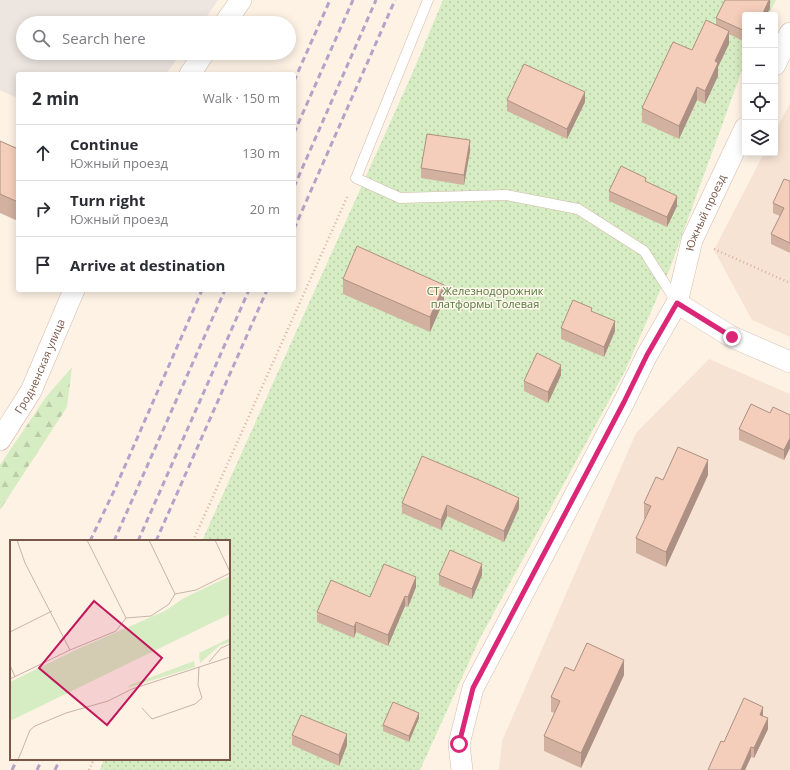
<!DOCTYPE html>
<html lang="en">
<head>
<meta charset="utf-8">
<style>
  body { margin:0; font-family:"Open Sans",sans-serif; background:#f7f7f7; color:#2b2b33 }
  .controls { position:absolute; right:12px; top:12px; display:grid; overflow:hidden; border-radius:4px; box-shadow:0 2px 10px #0003 }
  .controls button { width:36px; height:36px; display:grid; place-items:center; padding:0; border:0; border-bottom:1px solid #e1e1e2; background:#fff; color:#2b2b33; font:20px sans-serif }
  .stop { position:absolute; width:12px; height:12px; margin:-9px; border:3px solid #db2777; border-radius:50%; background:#fff }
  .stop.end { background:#db2777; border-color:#fff; box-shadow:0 1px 4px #0008 }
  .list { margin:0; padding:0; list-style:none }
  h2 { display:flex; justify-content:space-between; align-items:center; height:52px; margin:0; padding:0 16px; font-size:17px }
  h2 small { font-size:13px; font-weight:400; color:#7c7c81 }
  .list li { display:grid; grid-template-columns:26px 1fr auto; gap:12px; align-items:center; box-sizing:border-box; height:56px; padding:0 16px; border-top:1px solid #e1e1e2 }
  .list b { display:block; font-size:15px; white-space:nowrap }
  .list p { margin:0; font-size:13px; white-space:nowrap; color:#7c7c81 }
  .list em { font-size:13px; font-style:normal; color:#7c7c81 }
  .icon { flex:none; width:22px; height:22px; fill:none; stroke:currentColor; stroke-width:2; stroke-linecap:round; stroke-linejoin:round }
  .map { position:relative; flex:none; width:790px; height:770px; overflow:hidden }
  .search { position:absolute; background:#fff; box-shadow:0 2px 10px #0003; left:16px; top:16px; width:280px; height:44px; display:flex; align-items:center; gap:10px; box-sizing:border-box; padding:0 14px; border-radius:22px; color:#7c7c81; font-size:15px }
  .panel { position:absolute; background:#fff; box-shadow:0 2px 10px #0003; left:16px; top:72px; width:280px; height:220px; border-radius:4px }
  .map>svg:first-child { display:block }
  .residential { fill:#f6e3d3 }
  .industrial { fill:#ede5df }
  .grass { fill:url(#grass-dots) }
  .forest { fill:url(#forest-firs) }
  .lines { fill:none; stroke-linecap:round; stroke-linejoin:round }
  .lane-casing { stroke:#d2bbac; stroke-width:11 }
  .street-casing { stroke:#d2bbac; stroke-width:22 }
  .path { stroke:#dab19d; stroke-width:2.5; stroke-dasharray:1 3; stroke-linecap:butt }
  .lane { stroke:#fff; stroke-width:10 }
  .street { stroke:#fff; stroke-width:21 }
  .rail { stroke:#b4a2c8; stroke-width:3; stroke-dasharray:6 4; stroke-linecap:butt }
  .wall { fill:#d3b1a1 }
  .shaded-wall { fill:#ac9083 }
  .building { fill:#f5cebb; stroke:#ac9083 }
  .route { stroke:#db2777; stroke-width:5 }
  .labels { text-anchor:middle; stroke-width:3; stroke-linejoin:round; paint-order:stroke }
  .street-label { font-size:11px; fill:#785648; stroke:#fff6ec }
  .park-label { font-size:11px; fill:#52793c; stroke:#fff6ec }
  .inset-road { fill:none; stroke:#c8b4a6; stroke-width:1 }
  .view { fill:#c2185b; fill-opacity:0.15; stroke:#c2185b; stroke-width:2 }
  .inset-edge { fill:none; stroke:#785648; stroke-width:2 }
</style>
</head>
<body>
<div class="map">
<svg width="790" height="770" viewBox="0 0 790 770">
  <defs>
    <pattern id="grass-dots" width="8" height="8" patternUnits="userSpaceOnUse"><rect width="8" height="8" fill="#d6ecc2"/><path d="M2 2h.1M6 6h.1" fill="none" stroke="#bbcca8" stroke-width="1.8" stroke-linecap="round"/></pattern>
    <pattern id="forest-firs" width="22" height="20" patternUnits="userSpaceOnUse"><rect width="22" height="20" fill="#d6ecc2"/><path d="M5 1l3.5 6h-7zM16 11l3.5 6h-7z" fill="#bbcca8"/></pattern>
  </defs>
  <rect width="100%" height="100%" fill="#fef2e5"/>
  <path class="residential" d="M790,103v234l-38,-17 -38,-70 50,-97h11v-21z
    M709,359l81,35v376h-291l3,-29 134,-308z"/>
  <path class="industrial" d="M0,0h218l-16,23h-179v30h158l-15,21h-148v24l-18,-8z"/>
  <path class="grass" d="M443,0h333l-8,15h-23v47l-75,206 -45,103 -146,269 -59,130h-320l4,-11h125v-218h-27l210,-467z"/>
  <path class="forest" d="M72,367l-5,40 -67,103v-45l46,-68z"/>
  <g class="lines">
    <defs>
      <path id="lane" d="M428,0l-72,178 44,20 106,-3 72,14 66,42 32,50"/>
      <g id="street">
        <path d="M225,23l16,-23"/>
        <path d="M775,65l15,-32"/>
        <path d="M190,74l14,-21"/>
        <path id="s1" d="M677,303l15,-63 53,-112"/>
        <path id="s2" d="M0,440l31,-49 43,-101"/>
        <path d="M462,770l-3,-26 14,-56 151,-286 23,-47 30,-52 55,34 58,25"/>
      </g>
    </defs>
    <use href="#lane" class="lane-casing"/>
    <use href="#street" class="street-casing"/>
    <path class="path" d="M714,249l76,34
      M193,541l155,-346
      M89,770l5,-11"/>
    <use href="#lane" class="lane"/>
    <use href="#street" class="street"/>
    <path class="rail" d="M294,81l36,-81
      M294,133l59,-133
      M294,187l82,-187
      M294,229l101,-229
      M90,541l24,-50 88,-201
      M114,541l111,-251
      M138,541l111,-251
      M156,541l111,-251
      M12,770l5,-11
      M37,770l5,-11
      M55,770l5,-11"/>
  </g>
  <path class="wall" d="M770,0v8l-25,7v27l-16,-8v10l-11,23v9l-13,28 -8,-4 -18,39 -37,-17v-14l50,-58 24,-25v-7z
    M507,100l78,2 -18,37 -60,-28z
    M0,141l18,8v72l-18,-8z
    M470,151l-6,34 -43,-7v-10z
    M790,181v72l-19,-9v-10l9,-18 -7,-3v-10z
    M646,182l31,24 -10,21 -58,-26v-10z
    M343,279l101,21 -14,32 -87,-38z
    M561,328l54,3 -11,26 -43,-18z
    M561,375l-13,28 -24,-12v-10z
    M770,413l20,2v33l-6,12 -45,-20v-11z
    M708,475l-42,92 -30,-14v-15l9,-19 -1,-1v-15l19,-23z
    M402,503l117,5 -15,34 -57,-26 -6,14 -39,-17z
    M439,575h43l-10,24 -33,-14z
    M416,587l-8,20 -3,-1 -17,40 -32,-14 -2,6 -37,-16v-10l53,-15z
    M574,671l50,4 -43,93 -37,-17v-15l11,-23 -4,-1v-15z
    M763,716l5,13 -14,29 -3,-1 -6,13h-37l16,-28z
    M419,718l-10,24 -26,-11v-6z
    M292,735l55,10 -8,21 -47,-21z"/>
  <path class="shaded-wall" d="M769,0h1v8l-3,7h-5z
    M729,31v13l-11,23v9l-13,28v-13l10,-30z
    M697,87v13l-18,39v-13z
    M585,92v10l-18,37v-10z
    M470,140v11l-6,34v-10z
    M677,196v10l-10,21v-10z
    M444,285v15l-14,32v-15z
    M615,321v10l-11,26v-10z
    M561,365v10l-13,28v-11z
    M790,438v10l-6,12v-10z
    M708,460v15l-42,92v-15z
    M519,498v10l-15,34v-11z
    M447,505v11l-6,14v-10z
    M482,564v11l-10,24v-10z
    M416,577v10l-8,20v-10z
    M405,596v10l-17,40v-11z
    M356,622v10l-2,6v-11z
    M624,660v15l-43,93v-15z
    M763,707v10l-3,-2z
    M419,713v5l-10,24v-6z
    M768,718v11l-14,29v-10z
    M347,734v11l-8,21v-11z
    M751,747v10l-6,13h-4z"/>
  <path class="building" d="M725,0h44l-7,15h-17v16l-29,-13z
    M706,20l23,11 -14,30 3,2 -13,28 -8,-4 -18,39 -37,-18 31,-66 19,8z
    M524,64l61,28 -18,37 -60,-29z
    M427,134l43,6 -6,35 -43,-7z
    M0,141l18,8v53l-18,-8z
    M621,166l25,12 -1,3 32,15 -10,21 -58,-26z
    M784,179l6,2v62l-19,-9 13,-26 -11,-5z
    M357,246l87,39 -14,32 -87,-38z
    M573,300l19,8 -1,3 24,10 -11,26 -43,-19z
    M537,353l24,12 -13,27 -24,-11z
    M751,404l19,9 3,-6 17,8v23l-6,12 -45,-21z
    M678,447l30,13 -42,92 -30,-14 15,-32 -7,-3 12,-26 7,3z
    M422,456l57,24 40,18 -15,33 -57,-26 -6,15 -39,-17z
    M450,550l32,14 -10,25 -33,-14z
    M384,564l32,13 -8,20 -3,-1 -17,39 -32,-13 -2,5 -37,-15 14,-32 39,17z
    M587,643l37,17 -43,93 -37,-17 16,-35 -9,-4 14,-30 9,4z
    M744,698l19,9 -3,8 8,3 -14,30 -3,-1 -10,23h-33l13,-29 3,1z
    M393,702l26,11 -10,23 -26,-11z
    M301,715l46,19 -8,21 -47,-20z"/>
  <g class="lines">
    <path class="route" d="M459,744l14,-56 151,-286 23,-47 30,-52 55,34"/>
  </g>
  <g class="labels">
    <g class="street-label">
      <text dy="4" stroke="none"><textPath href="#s1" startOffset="95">Южный проезд</textPath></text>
      <text dy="4" stroke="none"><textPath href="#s2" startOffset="84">Гродненская улица</textPath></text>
    </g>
    <g class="park-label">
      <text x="485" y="295">СТ Железнодорожник<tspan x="485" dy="13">платформы Толевая</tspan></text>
    </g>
  </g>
  <g transform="translate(10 540)">
    <rect width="220" height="220" fill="#fef2e5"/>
    <path d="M220,36v38l-220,107v-39l70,-34 85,-37 19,-13z" fill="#d6ecc2"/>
    <path d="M220,98v4l-11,4 -19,17 -1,-10zM184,121l1,6 -68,21 3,-3z" fill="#d6ecc2"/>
    <path class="inset-road" d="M7,0l8,23 45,87 46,-19 10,-13M77,0l39,78M139,0l26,54M205,0l15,32M165,54l21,-4 34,-17M116,78l25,-2 18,-12 6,-10M0,92l42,-21M199,122l12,-14 9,-4M0,125l5,12M0,139l60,-29M132,168l10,11 43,-15 7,-6 -4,-13 1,-18M8,220l12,-30 5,-4 31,-13 42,-12 24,-12 98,-32"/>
    <path class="view" d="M84,61l68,57 -55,67 -68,-57z"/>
    <rect width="220" height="220" class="inset-edge"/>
  </g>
</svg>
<div class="controls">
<button>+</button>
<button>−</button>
<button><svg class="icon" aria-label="locate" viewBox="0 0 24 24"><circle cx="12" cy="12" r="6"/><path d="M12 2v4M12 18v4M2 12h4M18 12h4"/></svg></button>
<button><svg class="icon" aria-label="layers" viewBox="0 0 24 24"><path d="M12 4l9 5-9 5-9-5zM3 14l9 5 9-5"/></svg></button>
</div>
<div class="stop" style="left:459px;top:744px"></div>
<div class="stop end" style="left:732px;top:337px"></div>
<div class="search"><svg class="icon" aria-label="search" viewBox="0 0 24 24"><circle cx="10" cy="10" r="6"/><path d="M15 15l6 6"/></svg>Search here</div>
<section class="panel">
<h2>2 min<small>Walk · 150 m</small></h2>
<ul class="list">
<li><svg class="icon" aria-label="ahead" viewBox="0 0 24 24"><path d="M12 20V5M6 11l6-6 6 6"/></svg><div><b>Continue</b><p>Южный проезд</p></div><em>130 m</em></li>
<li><svg class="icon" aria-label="right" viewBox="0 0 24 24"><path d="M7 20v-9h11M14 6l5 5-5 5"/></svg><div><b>Turn right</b><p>Южный проезд</p></div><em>20 m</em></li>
<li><svg class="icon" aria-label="arrive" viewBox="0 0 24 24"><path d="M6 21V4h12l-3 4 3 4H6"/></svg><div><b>Arrive at destination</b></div></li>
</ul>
</section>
</div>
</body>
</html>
